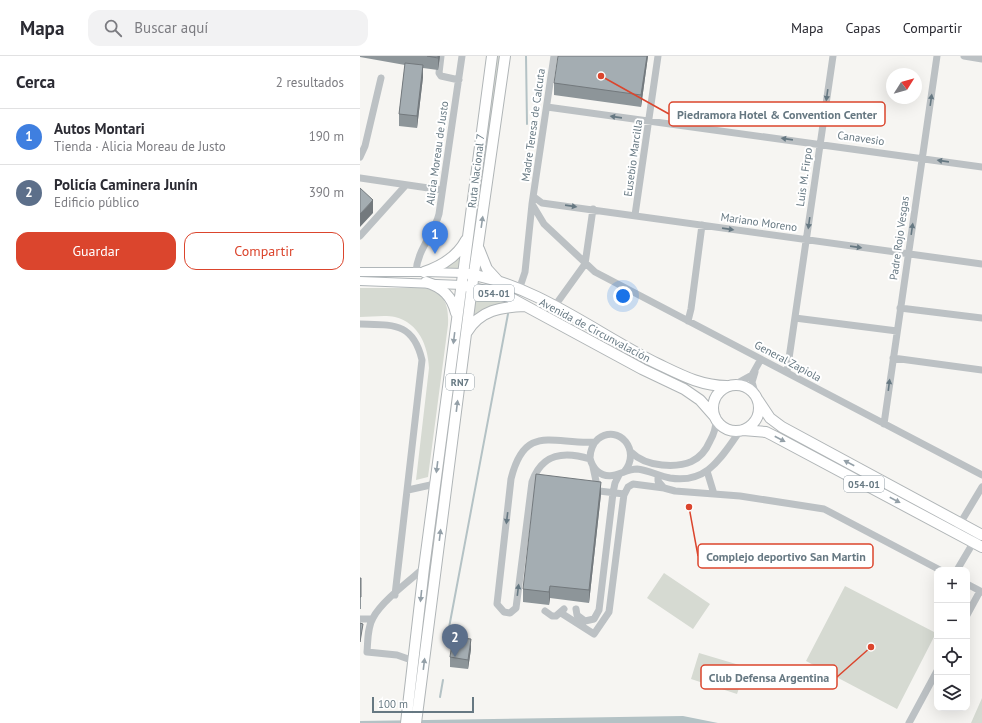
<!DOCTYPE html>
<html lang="es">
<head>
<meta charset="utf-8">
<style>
  body { margin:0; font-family:"PT Sans",sans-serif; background:#f2f2f3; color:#2b2b33 }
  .controls { position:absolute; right:12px; bottom:12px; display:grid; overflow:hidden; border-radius:8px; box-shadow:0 4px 16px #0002 }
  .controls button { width:36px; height:36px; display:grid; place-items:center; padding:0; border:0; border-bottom:1px solid #e1e1e2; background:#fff; color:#2b2b33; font:20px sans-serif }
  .compass { position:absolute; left:526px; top:12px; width:36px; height:36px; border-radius:50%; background:#fff; box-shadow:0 4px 16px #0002; rotate:53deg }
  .scale { position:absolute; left:12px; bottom:10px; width:102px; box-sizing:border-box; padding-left:4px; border:2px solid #667882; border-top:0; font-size:11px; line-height:14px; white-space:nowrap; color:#667882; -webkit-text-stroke:3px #fff; paint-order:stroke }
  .you { position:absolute; left:263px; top:240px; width:14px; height:14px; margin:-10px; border:3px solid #fff; border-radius:50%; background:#1a73e8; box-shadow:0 0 0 6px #1a73e833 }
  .badge { display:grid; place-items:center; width:26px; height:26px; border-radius:50%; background:#db452d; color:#fff; font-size:13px; font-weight:700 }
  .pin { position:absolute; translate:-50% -33px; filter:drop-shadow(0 1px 2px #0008) }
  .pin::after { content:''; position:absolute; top:21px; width:14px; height:12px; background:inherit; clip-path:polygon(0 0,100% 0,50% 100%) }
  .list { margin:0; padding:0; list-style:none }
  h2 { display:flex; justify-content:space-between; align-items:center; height:52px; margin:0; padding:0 16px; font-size:17px }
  h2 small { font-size:13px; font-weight:400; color:#7c7c81 }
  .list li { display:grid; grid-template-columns:26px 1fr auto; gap:12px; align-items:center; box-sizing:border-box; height:56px; padding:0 16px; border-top:1px solid #e1e1e2 }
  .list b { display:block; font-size:15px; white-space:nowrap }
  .list p { margin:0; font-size:13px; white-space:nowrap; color:#7c7c81 }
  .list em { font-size:13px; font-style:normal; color:#7c7c81 }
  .actions { display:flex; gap:8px; padding:12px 16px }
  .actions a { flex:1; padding:9px 0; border:1px solid #db452d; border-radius:12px; text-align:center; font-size:14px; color:#db452d }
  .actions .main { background:#db452d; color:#fff }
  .icon { flex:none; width:22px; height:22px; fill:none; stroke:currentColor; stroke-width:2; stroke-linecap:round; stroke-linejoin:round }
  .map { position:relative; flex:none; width:622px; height:667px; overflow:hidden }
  header { display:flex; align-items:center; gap:24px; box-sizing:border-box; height:56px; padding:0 20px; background:#fff; border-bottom:1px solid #e1e1e2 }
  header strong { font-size:19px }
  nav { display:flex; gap:22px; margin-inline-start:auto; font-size:14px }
  .search { width:280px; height:36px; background:#f2f2f3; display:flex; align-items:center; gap:10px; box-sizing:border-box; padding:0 14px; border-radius:12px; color:#7c7c81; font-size:15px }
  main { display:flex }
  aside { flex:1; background:#fff }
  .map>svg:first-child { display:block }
  .green { fill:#d6dad2 }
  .water { fill:#b4c2c5 }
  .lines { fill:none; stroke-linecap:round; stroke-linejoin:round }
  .stream { stroke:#b4c2c5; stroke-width:2 }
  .major-casing { stroke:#b0b6b9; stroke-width:10 }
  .highway-casing { stroke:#b0b5b7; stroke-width:12 }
  .minor { stroke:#bcc1c4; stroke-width:7 }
  .major { stroke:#fff; stroke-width:8 }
  .highway { stroke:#fff; stroke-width:10 }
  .wall { fill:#8d9599 }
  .shaded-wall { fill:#73797d }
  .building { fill:#a4adb2; stroke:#73797d }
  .oneway { fill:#667882 }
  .oneway2 { fill:#94a0a8 }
  .labels { text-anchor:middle; stroke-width:4; stroke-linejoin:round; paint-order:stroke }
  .shield { fill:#fff; stroke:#94a0a8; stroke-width:1 }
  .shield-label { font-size:10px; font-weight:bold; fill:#667882 }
  .street-label { font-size:11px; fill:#667882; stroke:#fff }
  .leader { fill:none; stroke:#db452d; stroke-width:1.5 }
  .callout-dot { fill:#db452d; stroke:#fff; stroke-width:1.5 }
  .callout { fill:#fff; stroke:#db452d; stroke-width:1.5 }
  .callout-label { font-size:12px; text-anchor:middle; font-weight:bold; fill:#667882 }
</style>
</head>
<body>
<header>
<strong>Mapa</strong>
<div class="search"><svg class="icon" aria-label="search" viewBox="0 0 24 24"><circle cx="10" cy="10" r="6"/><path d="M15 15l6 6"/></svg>Buscar aquí</div>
<nav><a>Mapa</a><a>Capas</a><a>Compartir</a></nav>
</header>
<main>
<aside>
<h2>Cerca<small>2 resultados</small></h2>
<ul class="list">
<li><span class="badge" style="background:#3f7fe0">1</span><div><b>Autos Montari</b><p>Tienda · Alicia Moreau de Justo</p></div><em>190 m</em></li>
<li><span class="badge" style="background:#5c6f8a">2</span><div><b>Policía Caminera Junín</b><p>Edificio público</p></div><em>390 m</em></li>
</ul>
<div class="actions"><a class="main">Guardar</a><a>Compartir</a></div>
</aside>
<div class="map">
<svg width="622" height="667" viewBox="0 0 622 667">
  <rect width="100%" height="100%" fill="#f6f5f2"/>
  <path class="green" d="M136,0h5l-24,167 -4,-4z
    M101,198l-2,16 -18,-2z
    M0,232h64c21,4 25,17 24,37l-20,152 -12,3 13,-112c-1,-22 -10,-45 -34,-51 -10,-2 -24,0 -35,0z
    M114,239l32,8 -13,2 -21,11z
    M99,279l2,13 -45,356 -4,-1z
    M304,517l46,31 -17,25 -46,-31z
    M485,530l91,47 -39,76 -91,-48z
    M339,597l47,14 -9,27 -46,-15z
    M622,642v25h-11z"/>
  <path class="water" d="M323,660l35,7h-358v-2z"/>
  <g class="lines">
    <path class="stream" d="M166,0l1,68
      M88,577l60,-319
      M80,641l3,-17"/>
    <defs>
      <path id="major" d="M0,216h64l39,1
        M0,225l102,4"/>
      <path id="highway" d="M119,193l8,20 11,12
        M64,216c18,-6 33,-15 42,-32
        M109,218c69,12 128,60 189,90 23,11 43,22 69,22
        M66,226c16,5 26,14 30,31
        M106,230l43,11 133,72 42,20 16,11 15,17
        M107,276c13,-22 34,-25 58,-26
        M353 352a23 23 0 1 1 46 0a23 23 0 1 1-46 0Z
        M398,344l12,18 12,9 200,108
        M383,374l23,2 8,4 208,111
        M46,667l18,-155 68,-512
        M56,667l56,-436 33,-231"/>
    </defs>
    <use href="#major" class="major-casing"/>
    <use href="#highway" class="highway-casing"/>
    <path class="minor" d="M81,0l-2,17 2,3 18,4
      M194,0l-22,148 12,20 51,48 387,203
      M604,0l18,3
      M187,51l435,60
      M0,101l5,-11 16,-68
      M0,122l82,12
      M174,141l8,6 440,61
      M275,159l23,-159
      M0,180l46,-51
      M56,216c1,-22 18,-38 23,-58l23,-158
      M159,234l6,-18 7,-68
      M194,251l31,-43 8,-55
      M540,252l82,10
      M435,262l102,13
      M328,265l3,-12 11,-84
      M0,268c33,1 53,-2 62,36l-27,235
      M533,302l89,12
      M395,316l-3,10 3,11
      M427,316l46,-316
      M374,329l18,-10 9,-16
      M524,368l53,-368
      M271,396c9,9 20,12 31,13 23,2 39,-3 48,-24 4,-7 6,-14 6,-21
      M230,403c-26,-8 -48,-6 -58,23l-16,126 -6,5 -6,-1 -7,-8 14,-125c14,-57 43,-34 84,-37
      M233,411l3,14 -1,9
      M347,415l7,23
      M264,416c18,-21 -5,-49 -26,-33 -5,4 -8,12 -8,19 1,5 4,10 7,13 14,12 26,-2 40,-2 11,1 22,7 33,9 38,6 51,-21 70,-47
      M298,419v6l6,7 11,3 65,5 84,13 116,61
      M48,434l27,-6
      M264,439l4,-8 5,-3 31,4
      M598,471l24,-40
      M597,514l19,-32
      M607,528l15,8
      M216,553l1,6 8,6 9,-2 5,-9 14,-117 2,-10 4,-8
      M185,555l7,5h4l8,-7
      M201,557l33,21 15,-22 15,-118 -33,-4
      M607,559l13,-24
      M0,563h12
      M54,605l-17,-6 -30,-3c1,-10 0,-24 6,-34 8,-16 36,-37 51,-50
      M549,667l28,-52"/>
    <use href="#major" class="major"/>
    <use href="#highway" class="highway"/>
  </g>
  <path class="wall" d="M0,0h80l-2,14 -15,-2v9l-6,51 -18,-2v-12l6,-49 -45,-8z
    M288,0l-7,51 -87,-12v-12z
    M241,438l-12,109 -39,-5 -1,7 -26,-3v-13z
    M0,522h1v31h-1z
    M111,593l-3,20 -18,-2v-10z"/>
  <path class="shaded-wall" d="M78,0h2l-2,14z
    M287,0h1l-7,51v-12z
    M63,9v12l-6,51v-12z
    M13,144v13l-13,14v-13z
    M241,426v12l-12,109v-13z
    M190,530v12l-1,7v-13z
    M111,583v10l-3,20v-9z"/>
  <path class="building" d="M67,0h11v2z
    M198,0h89l-6,39 -87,-12z
    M45,7l18,2 -6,51 -18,-2z
    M0,132l13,12 -13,14z
    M176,418l65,8 -12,108 -39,-4 -1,6 -26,-3z
    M0,522h1v19h-1z
    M0,567l3,1 -3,18z
    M93,581l18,2 -3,21 -18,-3z"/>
  <defs><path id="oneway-solid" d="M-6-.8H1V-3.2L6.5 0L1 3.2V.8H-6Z"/></defs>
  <g class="oneway">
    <use href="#oneway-solid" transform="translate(467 39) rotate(98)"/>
    <use href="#oneway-solid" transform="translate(571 44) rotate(-82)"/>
    <use href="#oneway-solid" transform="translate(256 61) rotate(-172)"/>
    <use href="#oneway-solid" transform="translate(427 83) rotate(-172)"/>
    <use href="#oneway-solid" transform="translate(583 105) rotate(-172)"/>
    <use href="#oneway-solid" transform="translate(211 150) rotate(8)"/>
    <use href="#oneway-solid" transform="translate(449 167) rotate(98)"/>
    <use href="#oneway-solid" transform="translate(368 173) rotate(8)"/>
    <use href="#oneway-solid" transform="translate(552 173) rotate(-82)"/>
    <use href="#oneway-solid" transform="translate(496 191) rotate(8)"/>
    <use href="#oneway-solid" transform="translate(529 329) rotate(-83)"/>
    <use href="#oneway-solid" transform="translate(147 462) rotate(97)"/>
    <use href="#oneway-solid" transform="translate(158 534) rotate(-83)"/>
  </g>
  <g class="oneway2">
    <use href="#oneway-solid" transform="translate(122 166) rotate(-82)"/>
    <use href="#oneway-solid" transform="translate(94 282) rotate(97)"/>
    <use href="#oneway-solid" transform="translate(97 350) rotate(-83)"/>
    <use href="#oneway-solid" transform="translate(420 383) rotate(28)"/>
    <use href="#oneway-solid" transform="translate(489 407) rotate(-152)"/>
    <use href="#oneway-solid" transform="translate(77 411) rotate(97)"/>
    <use href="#oneway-solid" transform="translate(535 444) rotate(28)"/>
    <use href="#oneway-solid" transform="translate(80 479) rotate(-83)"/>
    <use href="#oneway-solid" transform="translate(61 540) rotate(96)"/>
    <use href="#oneway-solid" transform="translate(64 608) rotate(-83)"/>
  </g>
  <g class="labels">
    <g class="shield">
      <rect x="114" y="229" width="40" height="16" rx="3"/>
      <rect x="86" y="318" width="28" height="16" rx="3"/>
      <rect x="484" y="420" width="40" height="16" rx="3"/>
    </g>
    <g class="shield-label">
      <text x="134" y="241">054-01</text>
      <text x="100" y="330">RN7</text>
      <text x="504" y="432">054-01</text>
    </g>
    <g class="street-label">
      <text transform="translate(173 69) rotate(-82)" y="4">Madre Teresa de Calcuta</text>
      <text transform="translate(501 82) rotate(8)" y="4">Canavesio</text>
      <text transform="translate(77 97) rotate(-82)" y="4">Alicia Moreau de Justo</text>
      <text transform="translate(273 102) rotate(-82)" y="4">Eusebio Marcilla</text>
      <text transform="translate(116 115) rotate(-83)" y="4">Ruta Nacional 7</text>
      <text transform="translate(444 121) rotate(-82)" y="4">Luis M. Firpo</text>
      <text transform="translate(399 166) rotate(8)" y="4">Mariano Moreno</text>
      <text transform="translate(539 182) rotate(-82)" y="4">Padre Rojo Vesgas</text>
      <text transform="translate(235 274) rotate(28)" y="4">Avenida de Circunvalación</text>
      <text transform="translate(428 305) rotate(28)" y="4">General Zapiola</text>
    </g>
  </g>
  <path class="leader" d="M241 20L309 58M329 451L338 500M511 591L477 621"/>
  <g class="callout-dot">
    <circle cx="241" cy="20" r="4"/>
    <circle cx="329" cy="451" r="4"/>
    <circle cx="511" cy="591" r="4"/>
  </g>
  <g class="callout">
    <rect x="309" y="46" width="216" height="24" rx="4"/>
    <rect x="338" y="488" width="175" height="24" rx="4"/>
    <rect x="341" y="609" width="136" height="24" rx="4"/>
  </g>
  <g class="callout-label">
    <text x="417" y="63">Piedramora Hotel &amp; Convention Center</text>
    <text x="426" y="505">Complejo deportivo San Martin</text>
    <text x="409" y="626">Club Defensa Argentina</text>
  </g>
</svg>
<div class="controls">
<button>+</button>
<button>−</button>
<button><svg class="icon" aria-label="locate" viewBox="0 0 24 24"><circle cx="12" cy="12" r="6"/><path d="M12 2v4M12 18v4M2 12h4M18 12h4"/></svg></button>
<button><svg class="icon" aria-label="layers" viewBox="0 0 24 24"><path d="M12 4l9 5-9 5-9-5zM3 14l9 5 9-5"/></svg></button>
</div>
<svg class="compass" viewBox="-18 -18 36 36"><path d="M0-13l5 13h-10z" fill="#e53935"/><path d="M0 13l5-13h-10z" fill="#7c7c81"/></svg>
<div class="scale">100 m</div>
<div class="you"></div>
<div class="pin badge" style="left:75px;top:198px;background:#3f7fe0">1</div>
<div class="pin badge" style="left:95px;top:601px;background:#5c6f8a">2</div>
</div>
</main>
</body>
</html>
